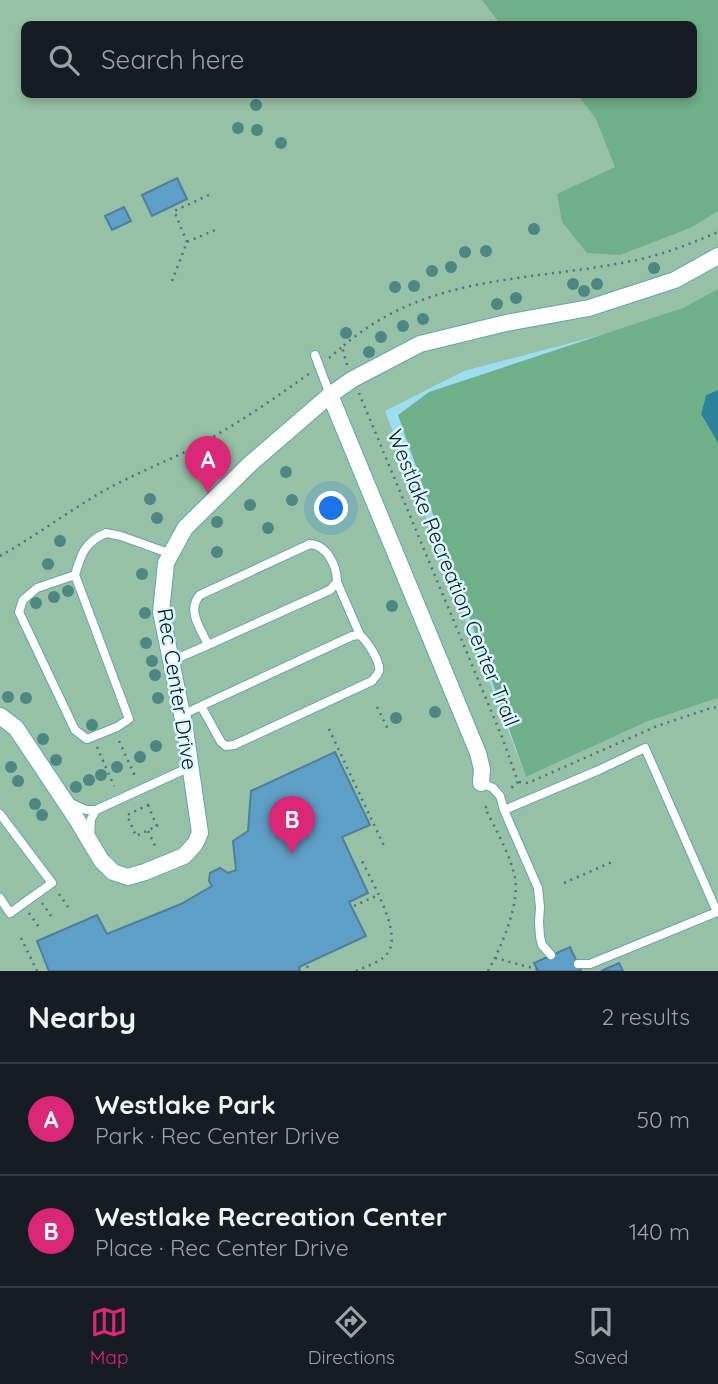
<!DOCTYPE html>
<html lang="en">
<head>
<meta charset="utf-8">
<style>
  body { margin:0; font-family:Quicksand,sans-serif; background:#20242c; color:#f1f3f6 }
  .you { position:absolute; left:332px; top:509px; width:24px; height:24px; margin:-18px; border:5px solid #fff; border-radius:50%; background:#1a73e8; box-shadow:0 0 0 10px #1a73e833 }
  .badge { display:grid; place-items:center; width:46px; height:46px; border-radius:50%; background:#db2777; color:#fff; font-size:23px; font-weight:700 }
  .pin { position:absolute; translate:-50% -58px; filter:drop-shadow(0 2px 4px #0008) }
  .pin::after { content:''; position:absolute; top:37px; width:24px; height:21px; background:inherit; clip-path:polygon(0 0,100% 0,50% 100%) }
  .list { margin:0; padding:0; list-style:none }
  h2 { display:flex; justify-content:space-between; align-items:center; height:91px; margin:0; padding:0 28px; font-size:30px }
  h2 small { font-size:23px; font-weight:400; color:#9ea1a6 }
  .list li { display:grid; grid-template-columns:46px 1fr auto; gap:21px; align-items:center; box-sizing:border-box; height:112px; padding:0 28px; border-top:2px solid #363941 }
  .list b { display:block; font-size:26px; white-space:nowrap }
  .list p { margin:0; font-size:23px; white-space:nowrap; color:#9ea1a6 }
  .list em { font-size:23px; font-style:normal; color:#9ea1a6 }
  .icon { flex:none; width:38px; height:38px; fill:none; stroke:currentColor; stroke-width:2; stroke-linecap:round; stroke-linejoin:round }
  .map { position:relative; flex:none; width:718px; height:971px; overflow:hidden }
  .search { position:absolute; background:#171b24; box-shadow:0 4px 10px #0003; left:21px; right:21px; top:21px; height:77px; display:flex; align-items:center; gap:18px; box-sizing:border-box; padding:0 24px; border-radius:10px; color:#9ea1a6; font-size:26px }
  .sheet { height:315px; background:#171b24 }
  nav { display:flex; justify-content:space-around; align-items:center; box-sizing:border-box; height:98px; border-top:2px solid #363941; background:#171b24; font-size:19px; color:#9ea1a6 }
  nav a { display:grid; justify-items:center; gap:4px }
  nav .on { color:#db2777 }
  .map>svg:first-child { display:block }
  .green { fill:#96c1a6; fill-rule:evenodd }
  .forest { fill:#6faf89 }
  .water { fill:#2b8399 }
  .building { fill:#5f9ec6; stroke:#4e7f9d; stroke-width:2 }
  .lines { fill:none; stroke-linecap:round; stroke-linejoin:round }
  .lane-casing { stroke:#63a3b4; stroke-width:10 }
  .street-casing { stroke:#63a3b4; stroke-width:18 }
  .path { stroke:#497581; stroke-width:2.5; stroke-dasharray:2 5; stroke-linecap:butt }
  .lane { stroke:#fff; stroke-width:8 }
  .street { stroke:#fff; stroke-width:16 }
  .tree { fill:#4c8781 }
  .labels { text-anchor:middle; stroke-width:5; stroke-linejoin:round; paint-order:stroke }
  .street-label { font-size:21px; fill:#021c23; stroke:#def7fe }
</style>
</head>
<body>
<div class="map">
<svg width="718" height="971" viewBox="0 0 718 971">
  <rect width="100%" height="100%" fill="#9cddef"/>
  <path class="green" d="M0,0h718v304l-254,67 -79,40 141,366 120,-55 72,-24v273h-718zM24,24h670v70h-670z"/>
  <path class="forest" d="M482,0h236v211l-28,17 -70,27 -33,-2 -25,-31 -5,-28 58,-27 -19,-48 -18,-24 116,-1v-70h-190l-6,-3z
    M718,289v101l-12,5 -5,19 17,29v255l-72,24 -120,55 -128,-362 31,-23 254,-84z"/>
  <path class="water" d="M718,390v53l-17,-29 5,-19z"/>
  <path class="building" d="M177,178l10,21 -35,17 -10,-21z
    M124,207l7,14 -19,9 -7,-14z
    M335,752l35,73 -28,12 26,56 -19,9 17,34 -67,31 1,4h-251l-12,-30 60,-26 10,19 74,-30 31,-18 -3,-5 1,-8 10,-5 8,5 8,-3 -3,-29 15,-10 3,-40z
    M570,947l11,24h-43l-4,-8z
    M619,963l4,8h-22z"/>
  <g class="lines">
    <defs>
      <path id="lane" d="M315,355l15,40
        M75,575l-38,13 -14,12 -4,12 56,118 12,9 30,-12 12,-8 -54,-144c6,-21 10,-33 31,-42l15,3 50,18
        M337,582l23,53
        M171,661l37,-16 122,-55 7,-8c0,-16 -10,-37 -27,-38l-110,51c-14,15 1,34 8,50
        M182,715l19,-9 151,-70 8,-1c7,6 21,27 19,36 -1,4 -4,6 -7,10l-138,64 -8,1 -5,-4 -20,-36
        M481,783l12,5 7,8 4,14 34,78 2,19 -1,15 1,15 2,8 9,10
        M71,803l15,7h10l94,-43
        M504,810l95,-40 46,-22 72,164 -127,52h-12
        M0,814l52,69 -42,30 -10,-15
        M90,837l1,-18 5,-9"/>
      <path id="street" d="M330,395l148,358 4,16 -1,14
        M0,716l16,12 60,90 25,42 12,12 15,5 17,-5 39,-16 11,-12 5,-11 -15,-104 -24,-117 5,-49 19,-35 65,-64 80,-69 23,-16 67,-35 86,-21 83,-15 86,-28 43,-24"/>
    </defs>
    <use href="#lane" class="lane-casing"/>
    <use href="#street" class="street-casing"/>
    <path class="path" d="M187,242l-13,-31 35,-16
      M172,281l15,-39 28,-12
      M329,358l13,-11
      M347,365l-5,-18c85,-74 187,-65 290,-86 30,-6 58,-17 86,-29
      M359,393l143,344 16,45 -8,7
      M0,556c34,-19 66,-43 100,-63 28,-16 58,-28 87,-42 43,-22 84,-50 123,-78
      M377,707l12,24
      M329,729l55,117
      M119,741l16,35
      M97,747l17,39
      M519,782l9,1 129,-57 54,-18 7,-1
      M148,805l9,21 -21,10 -9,-21z
      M148,831l9,19
      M564,883l48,-21
      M59,894l12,17
      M42,903l12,17
      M354,906l24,-11
      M29,913l12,17
      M21,938l16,33
      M495,958l45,12
      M307,966l3,5
      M356,971c10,-5 27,-9 33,-20 12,-21 -19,-73 -29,-94
      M488,971c13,-23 32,-67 27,-93 -4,-22 -20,-50 -30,-70l5,-5"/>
    <use href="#lane" class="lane"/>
    <use href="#street" class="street"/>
  </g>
  <g class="tree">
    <circle cx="256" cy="105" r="6"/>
    <circle cx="238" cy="128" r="6"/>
    <circle cx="257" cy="130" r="6"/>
    <circle cx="281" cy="143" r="6"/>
    <circle cx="534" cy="229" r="6"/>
    <circle cx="486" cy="251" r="6"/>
    <circle cx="465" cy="252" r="6"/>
    <circle cx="451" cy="267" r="6"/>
    <circle cx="654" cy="268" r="6"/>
    <circle cx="432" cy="271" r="6"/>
    <circle cx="573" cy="284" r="6"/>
    <circle cx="597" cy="284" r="6"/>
    <circle cx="414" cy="286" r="6"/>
    <circle cx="395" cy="287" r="6"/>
    <circle cx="584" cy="291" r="6"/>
    <circle cx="516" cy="298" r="6"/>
    <circle cx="497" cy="304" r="6"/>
    <circle cx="423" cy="319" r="6"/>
    <circle cx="403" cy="326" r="6"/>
    <circle cx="346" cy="333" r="6"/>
    <circle cx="381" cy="337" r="6"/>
    <circle cx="369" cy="352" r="6"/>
    <circle cx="211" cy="464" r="6"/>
    <circle cx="286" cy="472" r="6"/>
    <circle cx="150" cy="499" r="6"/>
    <circle cx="292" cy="500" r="6"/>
    <circle cx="250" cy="505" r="6"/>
    <circle cx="157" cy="518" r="6"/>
    <circle cx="217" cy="522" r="6"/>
    <circle cx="268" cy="528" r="6"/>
    <circle cx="60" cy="541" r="6"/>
    <circle cx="217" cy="552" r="6"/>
    <circle cx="48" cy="564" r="6"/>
    <circle cx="142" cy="574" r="6"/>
    <circle cx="68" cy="591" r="6"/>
    <circle cx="54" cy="597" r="6"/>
    <circle cx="36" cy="603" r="6"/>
    <circle cx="392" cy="606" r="6"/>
    <circle cx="145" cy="613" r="6"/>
    <circle cx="146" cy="643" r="6"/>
    <circle cx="152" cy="661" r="6"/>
    <circle cx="155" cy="675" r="6"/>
    <circle cx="8" cy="697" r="6"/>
    <circle cx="26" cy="698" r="6"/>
    <circle cx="158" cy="698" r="6"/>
    <circle cx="435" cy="712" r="6"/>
    <circle cx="396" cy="718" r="6"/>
    <circle cx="92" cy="725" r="6"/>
    <circle cx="43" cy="739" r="6"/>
    <circle cx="156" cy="746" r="6"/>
    <circle cx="140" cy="757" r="6"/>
    <circle cx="56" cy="760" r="6"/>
    <circle cx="11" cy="767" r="6"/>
    <circle cx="117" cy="767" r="6"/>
    <circle cx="101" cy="775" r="6"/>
    <circle cx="89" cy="780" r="6"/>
    <circle cx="18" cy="781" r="6"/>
    <circle cx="76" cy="787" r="6"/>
    <circle cx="35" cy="804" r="6"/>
    <circle cx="42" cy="815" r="6"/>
  </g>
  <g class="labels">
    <g class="street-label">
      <text transform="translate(453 578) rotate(68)" y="7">Westlake Recreation Center Trail</text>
      <text transform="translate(177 689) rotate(81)" y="7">Rec Center Drive</text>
    </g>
  </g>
</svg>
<div class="you"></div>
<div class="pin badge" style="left:208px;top:494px">A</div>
<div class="pin badge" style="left:292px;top:854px">B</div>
<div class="search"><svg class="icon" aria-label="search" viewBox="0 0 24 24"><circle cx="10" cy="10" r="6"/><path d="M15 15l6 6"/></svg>Search here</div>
</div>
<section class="sheet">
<h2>Nearby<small>2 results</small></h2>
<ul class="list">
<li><span class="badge">A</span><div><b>Westlake Park</b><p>Park · Rec Center Drive</p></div><em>50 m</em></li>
<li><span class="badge">B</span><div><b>Westlake Recreation Center</b><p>Place · Rec Center Drive</p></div><em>140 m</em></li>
</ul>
</section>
<nav>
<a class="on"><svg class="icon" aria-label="map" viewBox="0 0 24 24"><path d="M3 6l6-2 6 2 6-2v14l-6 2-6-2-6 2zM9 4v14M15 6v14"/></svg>Map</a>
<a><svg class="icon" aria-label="directions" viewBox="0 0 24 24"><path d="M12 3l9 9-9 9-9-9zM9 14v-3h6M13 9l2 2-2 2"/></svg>Directions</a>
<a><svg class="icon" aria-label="saved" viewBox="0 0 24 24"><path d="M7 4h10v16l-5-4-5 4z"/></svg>Saved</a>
</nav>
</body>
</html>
